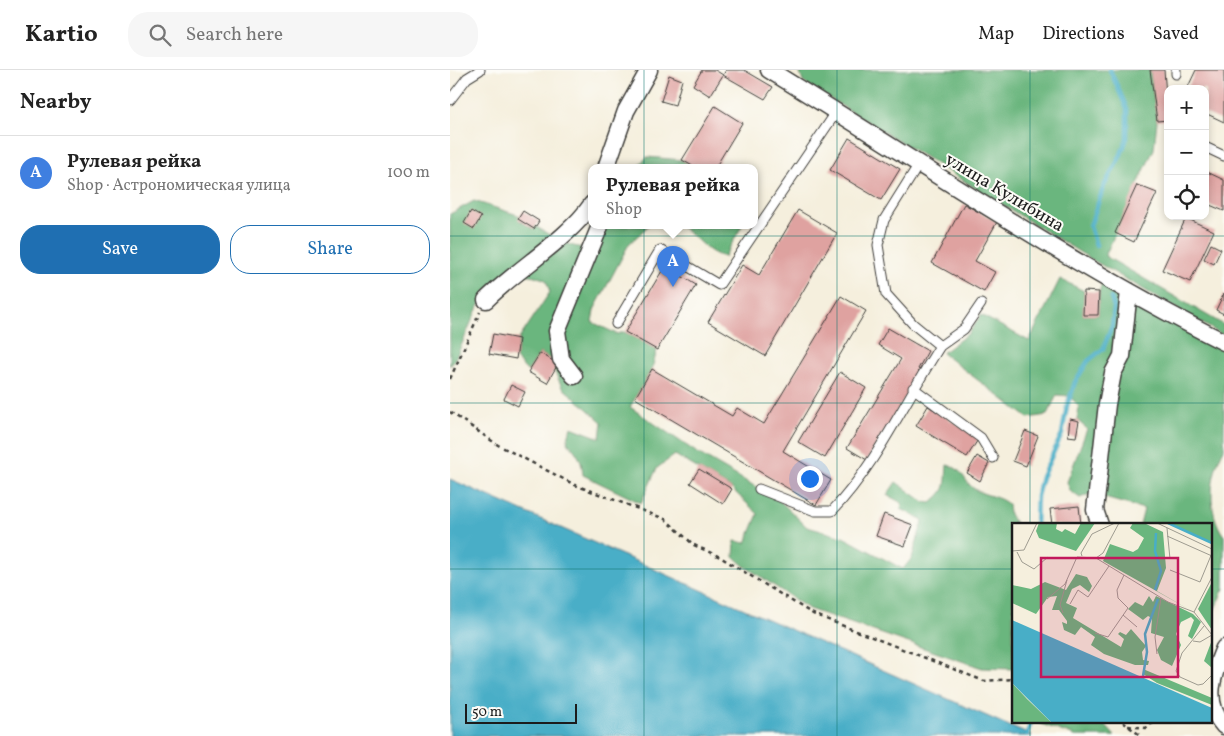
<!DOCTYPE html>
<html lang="en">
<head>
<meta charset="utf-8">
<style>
  body { margin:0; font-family:Vollkorn,serif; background:#f6f6f6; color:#222 }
  .controls { position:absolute; right:15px; top:15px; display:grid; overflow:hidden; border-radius:10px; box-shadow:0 2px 8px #0003 }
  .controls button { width:45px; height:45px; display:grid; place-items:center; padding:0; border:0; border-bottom:1px solid #e0e0e0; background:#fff; color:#222; font:25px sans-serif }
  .scale { position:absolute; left:15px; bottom:12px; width:112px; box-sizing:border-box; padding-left:5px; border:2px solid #1c1c1c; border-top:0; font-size:14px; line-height:18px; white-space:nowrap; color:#1c1c1c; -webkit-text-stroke:4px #fdfcf7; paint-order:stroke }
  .you { position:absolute; left:359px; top:408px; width:18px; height:18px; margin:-12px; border:4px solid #fff; border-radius:50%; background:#1a73e8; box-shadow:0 0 0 8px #1a73e833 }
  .badge { display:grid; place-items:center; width:32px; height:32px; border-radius:50%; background:#1f6fb2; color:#fff; font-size:16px; font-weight:700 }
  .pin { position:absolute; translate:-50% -41px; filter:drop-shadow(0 1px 2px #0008) }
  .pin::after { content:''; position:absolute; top:26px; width:18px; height:15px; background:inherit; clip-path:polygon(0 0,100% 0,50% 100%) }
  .popup { position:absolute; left:138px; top:94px; width:170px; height:65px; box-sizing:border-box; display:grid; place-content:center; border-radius:10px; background:#fff; filter:drop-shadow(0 1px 4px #0005); font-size:16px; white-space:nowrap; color:#767676 }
  .popup b { font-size:19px; color:#222 }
  .popup::after { content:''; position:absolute; left:50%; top:100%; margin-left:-10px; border:10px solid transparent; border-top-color:#fff }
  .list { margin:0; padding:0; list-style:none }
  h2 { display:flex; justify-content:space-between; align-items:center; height:65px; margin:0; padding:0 20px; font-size:21px }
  h2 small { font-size:16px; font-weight:400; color:#767676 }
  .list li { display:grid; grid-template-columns:32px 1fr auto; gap:15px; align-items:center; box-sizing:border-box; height:75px; padding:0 20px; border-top:1px solid #e0e0e0 }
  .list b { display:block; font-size:19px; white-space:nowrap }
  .list p { margin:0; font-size:16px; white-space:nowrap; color:#767676 }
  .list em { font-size:16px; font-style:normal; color:#767676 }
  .actions { display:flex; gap:10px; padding:15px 20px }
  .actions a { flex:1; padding:11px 0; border:1px solid #1f6fb2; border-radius:20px; text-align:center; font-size:18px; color:#1f6fb2 }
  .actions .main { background:#1f6fb2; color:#fff }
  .icon { flex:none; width:28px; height:28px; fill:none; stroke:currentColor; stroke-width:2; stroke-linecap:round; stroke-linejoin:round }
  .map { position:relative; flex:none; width:774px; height:666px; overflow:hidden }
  header { display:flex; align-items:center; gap:30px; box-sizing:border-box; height:70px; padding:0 25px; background:#fff; border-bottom:1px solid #e0e0e0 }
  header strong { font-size:24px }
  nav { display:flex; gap:28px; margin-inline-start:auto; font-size:18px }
  .search { width:350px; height:45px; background:#f6f6f6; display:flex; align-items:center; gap:12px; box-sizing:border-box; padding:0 18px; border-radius:20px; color:#767676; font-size:19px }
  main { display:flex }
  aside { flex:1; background:#fff }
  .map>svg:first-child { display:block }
  .forest { fill:#6ab67e; stroke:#43694d }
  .water { fill:#48aec7; stroke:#326572 }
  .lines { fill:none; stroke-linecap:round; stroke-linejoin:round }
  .stream { stroke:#48aec7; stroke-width:4.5 }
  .building { fill:#dfa2a0 }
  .lane-casing { stroke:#3d3c39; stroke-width:11 }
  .street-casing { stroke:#3d3c39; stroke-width:19 }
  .path { stroke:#3d3c39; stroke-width:2.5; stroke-dasharray:4 4; stroke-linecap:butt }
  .lane { stroke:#fff; stroke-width:9 }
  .street { stroke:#fff; stroke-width:16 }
  .grid { fill:none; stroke:#0f766e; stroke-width:1; stroke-opacity:0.55 }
  .labels { text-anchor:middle; stroke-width:4; stroke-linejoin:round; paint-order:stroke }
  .street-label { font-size:18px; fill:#1c1c1c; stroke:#fdfcf7 }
  .inset-river { fill:none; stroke:#48aec7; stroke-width:2.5 }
  .inset-road { fill:none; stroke:#9e9b90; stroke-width:1 }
  .view { fill:#c2185b; fill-opacity:0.15; stroke:#c2185b; stroke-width:2.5 }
  .inset-edge { fill:none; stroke:#1c1c1c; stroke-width:2.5 }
</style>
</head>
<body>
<header>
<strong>Kartio</strong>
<div class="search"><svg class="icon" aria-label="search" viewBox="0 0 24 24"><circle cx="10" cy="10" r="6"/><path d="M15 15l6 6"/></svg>Search here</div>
<nav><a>Map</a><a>Directions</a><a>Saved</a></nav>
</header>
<main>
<aside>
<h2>Nearby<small></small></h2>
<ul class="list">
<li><span class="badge" style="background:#3f7fe0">A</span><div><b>Рулевая рейка</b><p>Shop · Астрономическая улица</p></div><em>100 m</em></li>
</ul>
<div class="actions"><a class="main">Save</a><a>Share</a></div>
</aside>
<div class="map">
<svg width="774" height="666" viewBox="0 0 774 666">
  <rect width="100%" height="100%" fill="#fdfcf7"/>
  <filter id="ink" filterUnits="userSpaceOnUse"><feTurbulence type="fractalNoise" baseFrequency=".02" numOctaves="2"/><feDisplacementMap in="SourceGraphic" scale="10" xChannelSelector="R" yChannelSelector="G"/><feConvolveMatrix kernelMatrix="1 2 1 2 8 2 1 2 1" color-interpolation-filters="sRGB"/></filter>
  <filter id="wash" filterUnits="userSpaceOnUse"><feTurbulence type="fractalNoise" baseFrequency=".0096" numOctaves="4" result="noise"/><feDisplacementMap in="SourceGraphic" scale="20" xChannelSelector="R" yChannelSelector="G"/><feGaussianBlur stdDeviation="1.12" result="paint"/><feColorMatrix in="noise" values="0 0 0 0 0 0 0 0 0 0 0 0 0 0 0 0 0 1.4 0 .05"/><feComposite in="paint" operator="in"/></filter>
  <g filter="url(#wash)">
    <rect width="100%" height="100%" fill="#f5efdd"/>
    <path class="forest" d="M349,0h351l7,51 -3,28 -49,107 119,69v11l-138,-80 -283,-174z
      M197,87l35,3 14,8h-59z
      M24,131l47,15 -2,4 14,9 2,-3c20,12 36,24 60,22l9,-22h44l-19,18 -35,66 -2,12 25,12 8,-2 32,18 -5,19 -22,38 66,45 84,49 27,26 36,10 60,32 9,-11 11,-38 -22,-11 1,-6 -15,-8 9,-13 28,20 7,1c18,-15 14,-18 16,-38 18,4 15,16 29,25 10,6 23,6 32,14l1,9 7,12h-3v144l-31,-1 -173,-59 -66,-44 -9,-8 1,-16 11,2 12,-29 -26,-25 -57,-34 -18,13 -16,35 -58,-28c-1,-15 -5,-22 -16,-33l4,-15 29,11 2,-16 -40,-35 -8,-17 3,-7 -17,-10 -12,19 -12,-13 3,-20 31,-47 -4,-12c-57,-23 -66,25 -85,66 -3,6 -6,15 -11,20v-152z
      M230,156h62l-18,31c-19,-5 -27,-20 -44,-31z
      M610,209l24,12 -1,24h15l1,-23 3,-9 16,11 106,55v100c-14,25 -18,62 0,87v52l-14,32v-95h-70l4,-16 -54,-15 -10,4 -10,-7 -3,-9 20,-53 -10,-9 2,-13 -9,-11 -13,-1 -10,20 -19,3 -86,-65 27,-20 12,-18 48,26z
      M586,652h66l13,14h-40z"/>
    <path class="water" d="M0,409l582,257h-582z"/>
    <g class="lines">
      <path class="stream" d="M646,175l-6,-19 14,-40 16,-29 7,-19v-29l-17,-39
        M586,455l1,-29 5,-19 20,-43 5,-28 8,-24 13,-21 15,-12 9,-23 2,-19 -3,-9
        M577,664l4,-12"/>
    </g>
    <g id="blocks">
      <path class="building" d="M252,0h13l8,5 3,-5h18l29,17 -8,12 -42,-24 -13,21 -17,-11z
        M700,0h14l4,50 -11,1z
        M746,0h28v52l-19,-9v-24h-18z
        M219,5l13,5 -7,25 -14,-4z
        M265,36l27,17 -27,45h-19l-14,-8z
        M399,68l51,31 -19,31 -51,-30z
        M755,101l19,9v31l-19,-8z
        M687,115l20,8 -23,49 -19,-9z
        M514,134l33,18 -22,39 20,11 -11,20 -52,-29z
        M348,140l39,23 -72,123 -57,-34 34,-57 17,10z
        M21,141l10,6 -7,12 -10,-6z
        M73,141l16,10 -5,8 -16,-10z
        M736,148l28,13 -24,51 -28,-12z
        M761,174l10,5 -7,15 -10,-5z
        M215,196l31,19 -39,65 -32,-18z
        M634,221l15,1 -1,23h-15z
        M774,223v21l-8,-4z
        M391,226l25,15 -83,140 48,29 -15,25 -181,-107 17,-29 80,47 5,-8 27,16z
        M438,258l40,23 -10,18 3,2 -54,89 -20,-12 54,-89 -23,-14z
        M43,264l26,5 -3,20 -27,-5z
        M90,283l18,11 -11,19 -19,-11z
        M390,302l26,16 -41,70 -27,-16z
        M61,315l14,7 -7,14 -14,-7z
        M478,336l51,32 -12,19 -51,-31z
        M620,349l9,2 -3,16 -8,-1z
        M575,361l13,5 -12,30 -13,-5z
        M527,386l12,7 -9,18 -13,-8z
        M249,399l33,20 -9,15 -33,-21z
        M629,436l2,19h-29l-2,-16z
        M434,444l29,11 -8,21 -29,-10z"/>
    </g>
  </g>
  <g filter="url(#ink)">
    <use href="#blocks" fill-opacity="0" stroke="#3d3c39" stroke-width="1"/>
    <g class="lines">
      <defs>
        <path id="lane" d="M726,0v4
          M0,30l17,-22 13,-8
          M755,77l19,9
          M166,254l44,-74 59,35 118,-174
          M490,276l24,-17 17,-25
          M463,318l68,50 12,20
          M309,419l56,22h17c43,-44 74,-112 108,-165l-27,-22 -27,-30 -8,-49 6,-25 35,-56"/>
        <path id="street" d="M319,0c150,92 298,193 455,272
          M156,98l20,-57 23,-41
          M36,230c31,-31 82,-61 106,-96
          M124,306l-13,-17 -4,-28 43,-105
          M650,455l-5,-15 12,-106 6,-31 9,-17 7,-65
          M774,578c-11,26 -22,54 0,78"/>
      </defs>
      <use href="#lane" class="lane-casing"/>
      <use href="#street" class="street-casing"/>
      <path class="path" d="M0,309l30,-67
        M0,342l48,33 77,40 90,34 29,26 26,12 93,57 171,67 29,-2
        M673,652l18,14
        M678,656l18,2 8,-6"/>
      <use href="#lane" class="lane"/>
      <use href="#street" class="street"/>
    </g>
  </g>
  <path class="grid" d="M194,0v666M387,0v666M580,0v455M0,166h774M0,333h774M0,499h563M760,499h14M580,652v14"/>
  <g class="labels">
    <g class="street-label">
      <text transform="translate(555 122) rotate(31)" y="6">улица Кулибина</text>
    </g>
  </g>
  <g transform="translate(562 453)">
    <rect width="200" height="200" fill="#f5efdd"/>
    <path d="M27,0h18l-1,6 6,3 3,-3 10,5 6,-11h14l-19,28 -37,-13 -3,-7zM121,0h11l19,9 3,36 -9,23 33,19 -87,-49 7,-17 23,8 5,-3 6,-11 -14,-10zM158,0h42v20zM64,51l11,3 5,9 -3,6 -9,-7 -8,4 -6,14 11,5 -4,10 48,29 3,-8 -6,-5 2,-2 6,3 5,-6 15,17 -4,6 1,8 6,1 -1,4h-13l-31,-11 -13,-9 4,-8 -14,-10 -6,8 -11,-5 -2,-8 5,2v-3l-8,-11h-7l5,-14 -9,1 -12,17 -24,-11v-18l19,4 14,-7 21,8zM200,59v48l-14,-21zM137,73l4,6 3,-6 37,18 8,8 -9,17 -4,-3 6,-16 -3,-3 -10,5 -5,12 5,11 -9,21 -11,-6 -4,-10 7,-13 -13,-4 1,-15 -4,-2 -5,4 -15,-11 7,-7 8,4zM200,117v28l-8,-7zM131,146l69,29v7l-55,-22 -14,-9zM0,160l15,16 25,24h-40z" fill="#6ab67e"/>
    <path d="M0,97l200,88v15h-160l-40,-40z" fill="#48aec7"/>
    <path class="inset-river" d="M156,0l44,20M143,67l6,-19 -6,-20 1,-18M131,153l4,-24 -2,-18 13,-35"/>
    <path class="inset-road" d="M145,0l55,26M155,5l3,31M155,13l45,20M0,28l12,-1 13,-27M5,29l5,10 12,7 14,-12M70,33l-1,-3 11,-19 23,-11M84,35l72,44 26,10M158,47l30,12 12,-29M200,54l-18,35 18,23M35,76l18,-15 12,-27 19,1 7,-5 16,-30M58,81l8,-14 10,7 21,-31M51,90l-3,-8 7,-25M111,92l14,12M192,103l-22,27 -6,18 4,6 18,8 5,-1 9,-9M83,110l13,4 20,-29 -10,-10 -1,-8 7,-15M181,118l7,1 12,-7M145,131l-2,-17 6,-39"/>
    <path class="view" d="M29,35h137v119h-137z"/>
    <rect width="200" height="200" class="inset-edge"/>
  </g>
</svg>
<div class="controls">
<button>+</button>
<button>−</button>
<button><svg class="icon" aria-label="locate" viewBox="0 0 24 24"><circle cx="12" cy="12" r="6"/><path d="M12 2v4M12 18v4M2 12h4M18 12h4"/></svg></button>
</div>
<div class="scale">50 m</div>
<div class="you"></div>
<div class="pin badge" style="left:223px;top:217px;background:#3f7fe0">A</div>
<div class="popup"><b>Рулевая рейка</b>Shop</div>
</div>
</main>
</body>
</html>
